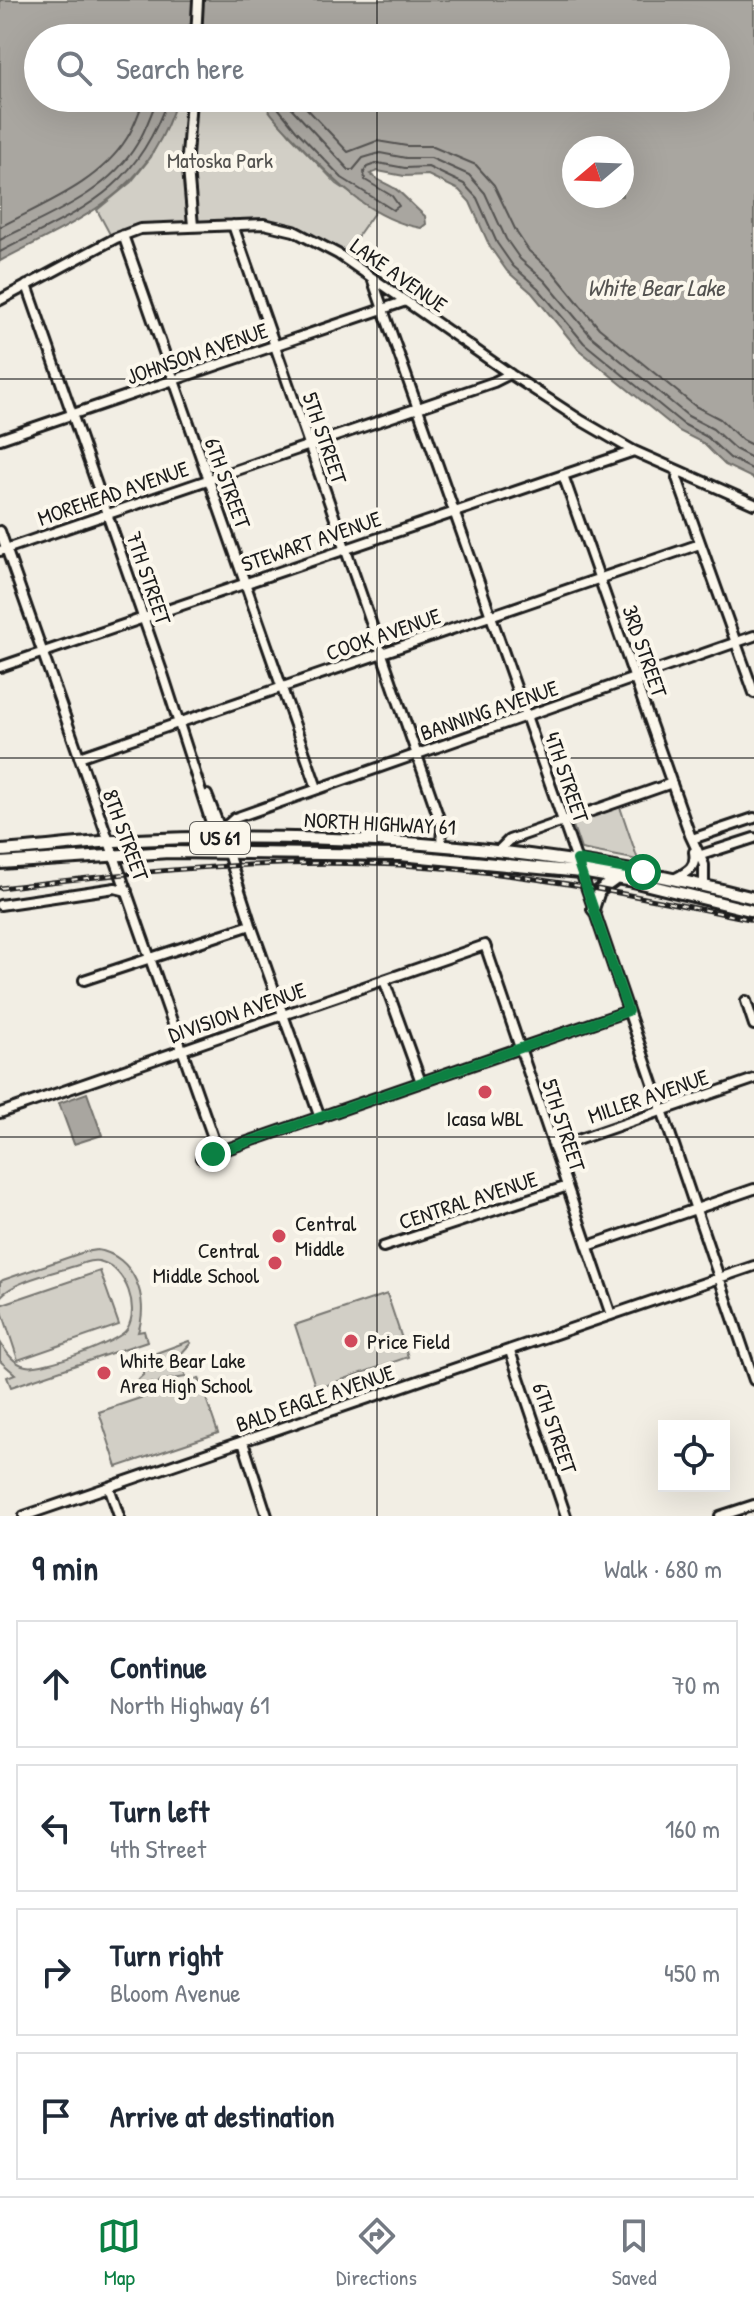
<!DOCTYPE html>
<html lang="en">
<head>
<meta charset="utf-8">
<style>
  body { margin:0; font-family:"Patrick Hand",sans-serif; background:#f2f2f3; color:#1f2937 }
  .controls { position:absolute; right:24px; bottom:24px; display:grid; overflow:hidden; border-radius:0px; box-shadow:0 8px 32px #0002 }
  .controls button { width:72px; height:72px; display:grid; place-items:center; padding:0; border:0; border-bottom:2px solid #e0e1e3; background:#fff; color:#1f2937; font:40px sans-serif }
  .compass { position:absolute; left:562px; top:136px; width:72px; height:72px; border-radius:50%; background:#fff; box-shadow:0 8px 32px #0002; rotate:251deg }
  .stop { position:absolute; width:24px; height:24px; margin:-18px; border:6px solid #0b8043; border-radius:50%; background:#fff }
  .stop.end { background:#0b8043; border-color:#fff; box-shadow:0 2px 8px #0008 }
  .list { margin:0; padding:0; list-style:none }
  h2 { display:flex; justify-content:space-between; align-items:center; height:104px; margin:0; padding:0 32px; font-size:34px }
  h2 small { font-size:26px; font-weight:400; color:#747a83 }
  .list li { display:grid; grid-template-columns:52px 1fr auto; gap:24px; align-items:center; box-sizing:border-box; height:128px; margin:0 16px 16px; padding:0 16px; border:2px solid #e0e1e3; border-radius:0px }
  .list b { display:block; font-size:30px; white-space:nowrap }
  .list p { margin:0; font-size:26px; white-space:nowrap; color:#747a83 }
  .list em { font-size:26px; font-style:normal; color:#747a83 }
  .icon { flex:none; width:44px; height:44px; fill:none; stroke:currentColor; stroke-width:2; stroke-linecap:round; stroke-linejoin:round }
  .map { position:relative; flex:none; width:754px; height:1516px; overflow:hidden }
  .search { position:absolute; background:#fff; box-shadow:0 8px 32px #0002; left:24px; right:24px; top:24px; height:88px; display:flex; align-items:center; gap:20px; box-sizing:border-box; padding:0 28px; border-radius:44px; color:#747a83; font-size:30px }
  .sheet { height:680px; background:#fff }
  nav { display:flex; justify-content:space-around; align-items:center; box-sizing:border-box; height:112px; border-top:2px solid #e0e1e3; background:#fff; font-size:22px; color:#747a83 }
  nav a { display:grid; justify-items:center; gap:4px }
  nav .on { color:#0b8043 }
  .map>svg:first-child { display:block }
  .green { fill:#d2cfc6; stroke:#777671; stroke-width:2 }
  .water { fill:#a9a6a0; stroke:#716f6b; stroke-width:2; fill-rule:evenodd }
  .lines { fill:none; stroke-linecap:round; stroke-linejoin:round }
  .shore { stroke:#545351; stroke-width:2 }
  .minor-casing { stroke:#1c1c1c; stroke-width:14 }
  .major-casing { stroke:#1c1c1c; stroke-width:16 }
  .minor { stroke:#fbf7ec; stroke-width:8 }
  .major { stroke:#fbf7ec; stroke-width:10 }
  .rail-casing { stroke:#1c1c1c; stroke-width:5 }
  .rail { stroke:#fbf7ec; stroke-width:2; stroke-dasharray:6; stroke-linecap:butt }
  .route { stroke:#0b8043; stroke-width:10 }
  .grid { fill:none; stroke:#1c1c1c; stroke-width:2; stroke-opacity:0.55 }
  .poi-dot { fill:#d1495b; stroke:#fbf7ec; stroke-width:3 }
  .labels { text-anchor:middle; stroke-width:8; stroke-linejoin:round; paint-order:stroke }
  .shield { fill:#fbf7ec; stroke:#5f5e5a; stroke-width:2 }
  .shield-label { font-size:20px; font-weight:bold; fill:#1c1c1c }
  .park-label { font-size:22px; fill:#53524f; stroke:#fbf7ec }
  .street-label { font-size:22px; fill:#1c1c1c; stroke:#fbf7ec }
  .poi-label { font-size:22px; fill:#1c1c1c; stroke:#fbf7ec; text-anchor:start }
  .water-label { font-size:24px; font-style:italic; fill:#545351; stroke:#fbf7ec }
</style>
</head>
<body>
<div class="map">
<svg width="754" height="1516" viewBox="0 0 754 1516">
  <rect width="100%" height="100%" fill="#f2eee4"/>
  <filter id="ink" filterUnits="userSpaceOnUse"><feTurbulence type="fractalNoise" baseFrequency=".0125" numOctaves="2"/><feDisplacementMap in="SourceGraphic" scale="16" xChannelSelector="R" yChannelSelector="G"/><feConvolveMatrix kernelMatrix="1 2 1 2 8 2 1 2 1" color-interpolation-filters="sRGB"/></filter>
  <g filter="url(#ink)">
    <path class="green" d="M177,98h84l29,37 47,49 39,26 -31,44 -37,-21 -17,-7 -91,-3 -88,15 -15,-28 34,-28 20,-25z
      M620,807l18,53 -57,-11 -9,-26z
      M97,1250c37,5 53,49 41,82l6,-1 3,10 -136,46 -4,-10 8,-3 -15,-13v-19c6,10 14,22 26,24 15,4 94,-24 101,-37 13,-21 -1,-60 -25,-67 -8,-3 -16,0 -24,3 -21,7 -63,15 -78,32v-15l3,-2 81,-28z
      M100,1271l19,54 -101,35 -18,-55z
      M387,1294l21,63 -92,32 -21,-64z
      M189,1341l2,2 -13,14 8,20 -26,4 -4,5 -4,-3 -20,5 -1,-2 13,-12 -7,-14z
      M199,1378l19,55 -101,34 -18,-55z"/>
    <path class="water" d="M0,0h754v479l-29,-14 -22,-22 -24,-12 -101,-82 -46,-56 -25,-22 -17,-24 -20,-45 -11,-12 -31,-15 -24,1 -26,-5 -8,3c7,6 15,9 24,14 6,3 22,21 31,28l1,8 -5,4c-49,-8 -84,-45 -116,-78 -16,-17 -33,-32 -44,-52h455v-60h-509l-3,-13h-15l-3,13h-148v60h139c-27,96 -97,121 -177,163zM574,148h48v48h-48z
      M87,1093l15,42 -28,9 -15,-41z"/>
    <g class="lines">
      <path class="shore" d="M270,98l26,32 46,48 51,32 6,-4 -7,-10 -27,-16 -1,-8 3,-5 11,-4 27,5 23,-1 36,17 13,14 20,45 16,23 25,22 46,55 99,81 24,13 23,21 24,12
        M282,98l67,72h4l10,-12 17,-5 26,5h25l38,17 16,18 21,46 14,20 25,22 46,55 97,80 25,13 22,20 19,10
        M297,98l51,54 29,-11 30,5h24l45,19 18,20 23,48 12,18 25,22 45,55 96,78 25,13 22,21 12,6
        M0,227c45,-24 99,-44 127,-89 8,-12 12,-27 18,-40
        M0,240c49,-25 108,-47 137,-96 9,-14 14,-31 21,-46
        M0,252c82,-43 136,-60 168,-154"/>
      <defs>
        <path id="minor" d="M196,38l2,-38
          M191,98l-4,59 6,69
          M233,225l209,602 -1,18
          M123,235l194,553
          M372,278l209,594 173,508
          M27,285l136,389 53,164 11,14
          M0,300l116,-62 24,-9 124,-5 30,7 44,23 172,120 72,47 52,30 120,53
          M0,439l406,-138
          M678,471l-1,7 77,215
          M563,475l127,360 14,30v20
          M0,531l218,621
          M0,551l494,-169 16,-8
          M0,667l634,-216
          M79,757l621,-213
          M207,795l15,39
          M222,834l4,-8 9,-8 519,-182
          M692,839l62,-21
          M226,847l25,78 69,193
          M499,850l10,-10 163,-57
          M695,857l59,-19
          M674,879c13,-7 23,-11 20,-27
          M0,905l115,-17 12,3
          M84,980l167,-55
          M384,980l37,102
          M746,1001l8,24
          M0,1113l485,-168 126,370
          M554,1148l200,-69
          M201,1158l427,-147
          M588,1246l166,-57
          M383,1247l182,-60
          M510,1351l56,165
          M243,1442l24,74
          M109,1487l10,29
          M24,1516l730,-250
          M720,1516l34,-11"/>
        <path id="major" d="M0,851c38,-2 77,-8 115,-10 215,-11 430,3 639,57
          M0,863l169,-11 231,3 181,17 47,8 126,31
          M593,909l6,-18 18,-13"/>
      </defs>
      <use href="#minor" class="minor-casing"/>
      <use href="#major" class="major-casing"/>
      <use href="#minor" class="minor"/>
      <use href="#major" class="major"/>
      <defs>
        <path id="rail" d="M0,888c133,-16 265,-30 400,-23 120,6 237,31 354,55"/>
      </defs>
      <use href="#rail" class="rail-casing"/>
      <use href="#rail" class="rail"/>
    </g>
  </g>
  <g class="lines" filter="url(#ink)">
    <path class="route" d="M213,1154l415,-143 -51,-151 66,12"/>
  </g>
  <path class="grid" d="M377,0v38M377,98v1418M0,379h754M0,758h754M0,1137h754"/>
  <g class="poi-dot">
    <circle cx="485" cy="1092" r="8"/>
    <circle cx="279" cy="1236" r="8"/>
    <circle cx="275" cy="1263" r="8"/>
    <circle cx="351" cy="1341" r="8"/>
    <circle cx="104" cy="1373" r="8"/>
  </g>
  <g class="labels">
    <rect class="shield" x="190" y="822" width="60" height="32" rx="6"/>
    <g class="shield-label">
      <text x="220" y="845">US 61</text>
    </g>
    <g class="park-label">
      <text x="220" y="168">Matoska Park</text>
    </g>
    <g class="street-label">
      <text transform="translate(399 275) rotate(35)" y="8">LAKE AVENUE</text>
      <text transform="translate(197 353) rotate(-19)" y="8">JOHNSON AVENUE</text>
      <text transform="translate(325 438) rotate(71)" y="8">5TH STREET</text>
      <text transform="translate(228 483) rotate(70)" y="8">6TH STREET</text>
      <text transform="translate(113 493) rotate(-19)" y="8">MOREHEAD AVENUE</text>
      <text transform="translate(311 541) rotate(-19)" y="8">STEWART AVENUE</text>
      <text transform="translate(149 578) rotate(71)" y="8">7TH STREET</text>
      <text transform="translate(383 634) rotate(-19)" y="8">COOK AVENUE</text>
      <text transform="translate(645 651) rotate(71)" y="8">3RD STREET</text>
      <text transform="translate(489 710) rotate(-19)" y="8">BANNING AVENUE</text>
      <text transform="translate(567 777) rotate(71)" y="8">4TH STREET</text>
      <text transform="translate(380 823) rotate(3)" y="8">NORTH HIGHWAY 61</text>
      <text transform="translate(126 835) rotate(70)" y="8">8TH STREET</text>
      <text transform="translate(237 1012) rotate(-19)" y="8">DIVISION AVENUE</text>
      <text transform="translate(648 1096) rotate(-19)" y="8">MILLER AVENUE</text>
      <text transform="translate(564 1125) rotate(72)" y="8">5TH STREET</text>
      <text transform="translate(468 1200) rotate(-18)" y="8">CENTRAL AVENUE</text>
      <text transform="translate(315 1398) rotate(-19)" y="8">BALD EAGLE AVENUE</text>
      <text transform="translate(555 1428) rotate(71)" y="8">6TH STREET</text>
    </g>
    <g class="poi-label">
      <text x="485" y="1126" text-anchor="middle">Icasa WBL</text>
      <text x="295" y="1231">Central<tspan x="295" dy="25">Middle</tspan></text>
      <text x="259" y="1258" text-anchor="end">Central<tspan x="259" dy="25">Middle School</tspan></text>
      <text x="367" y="1349">Price Field</text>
      <text x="120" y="1368">White Bear Lake<tspan x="120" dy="25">Area High School</tspan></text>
    </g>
    <g class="water-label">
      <text x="656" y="296">White Bear Lake</text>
    </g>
  </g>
</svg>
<div class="controls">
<button><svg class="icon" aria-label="locate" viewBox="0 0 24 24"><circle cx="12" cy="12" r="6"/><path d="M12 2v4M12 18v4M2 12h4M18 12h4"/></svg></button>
</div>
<svg class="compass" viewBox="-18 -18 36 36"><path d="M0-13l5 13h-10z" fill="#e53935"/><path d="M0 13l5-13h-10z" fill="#747a83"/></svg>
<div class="stop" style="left:643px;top:872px"></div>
<div class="stop end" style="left:213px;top:1154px"></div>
<div class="search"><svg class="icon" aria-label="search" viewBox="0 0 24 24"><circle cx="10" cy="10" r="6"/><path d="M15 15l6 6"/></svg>Search here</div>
</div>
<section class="sheet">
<h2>9 min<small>Walk · 680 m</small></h2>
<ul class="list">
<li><svg class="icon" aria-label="ahead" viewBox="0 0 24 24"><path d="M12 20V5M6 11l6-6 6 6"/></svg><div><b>Continue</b><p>North Highway 61</p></div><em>70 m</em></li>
<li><svg class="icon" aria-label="left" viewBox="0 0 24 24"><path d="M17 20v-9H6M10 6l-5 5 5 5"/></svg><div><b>Turn left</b><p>4th Street</p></div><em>160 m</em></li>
<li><svg class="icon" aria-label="right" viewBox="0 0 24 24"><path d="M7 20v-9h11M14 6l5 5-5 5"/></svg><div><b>Turn right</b><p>Bloom Avenue</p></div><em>450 m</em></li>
<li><svg class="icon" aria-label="arrive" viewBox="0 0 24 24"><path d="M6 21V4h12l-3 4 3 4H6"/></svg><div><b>Arrive at destination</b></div></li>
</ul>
</section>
<nav>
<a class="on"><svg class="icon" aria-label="map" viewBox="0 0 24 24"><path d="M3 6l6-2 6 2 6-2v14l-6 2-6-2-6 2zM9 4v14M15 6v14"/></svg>Map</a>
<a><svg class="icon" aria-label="directions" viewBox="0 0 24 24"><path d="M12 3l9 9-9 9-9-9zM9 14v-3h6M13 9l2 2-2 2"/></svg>Directions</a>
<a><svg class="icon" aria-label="saved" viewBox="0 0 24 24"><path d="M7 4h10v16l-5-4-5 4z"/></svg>Saved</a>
</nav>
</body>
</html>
